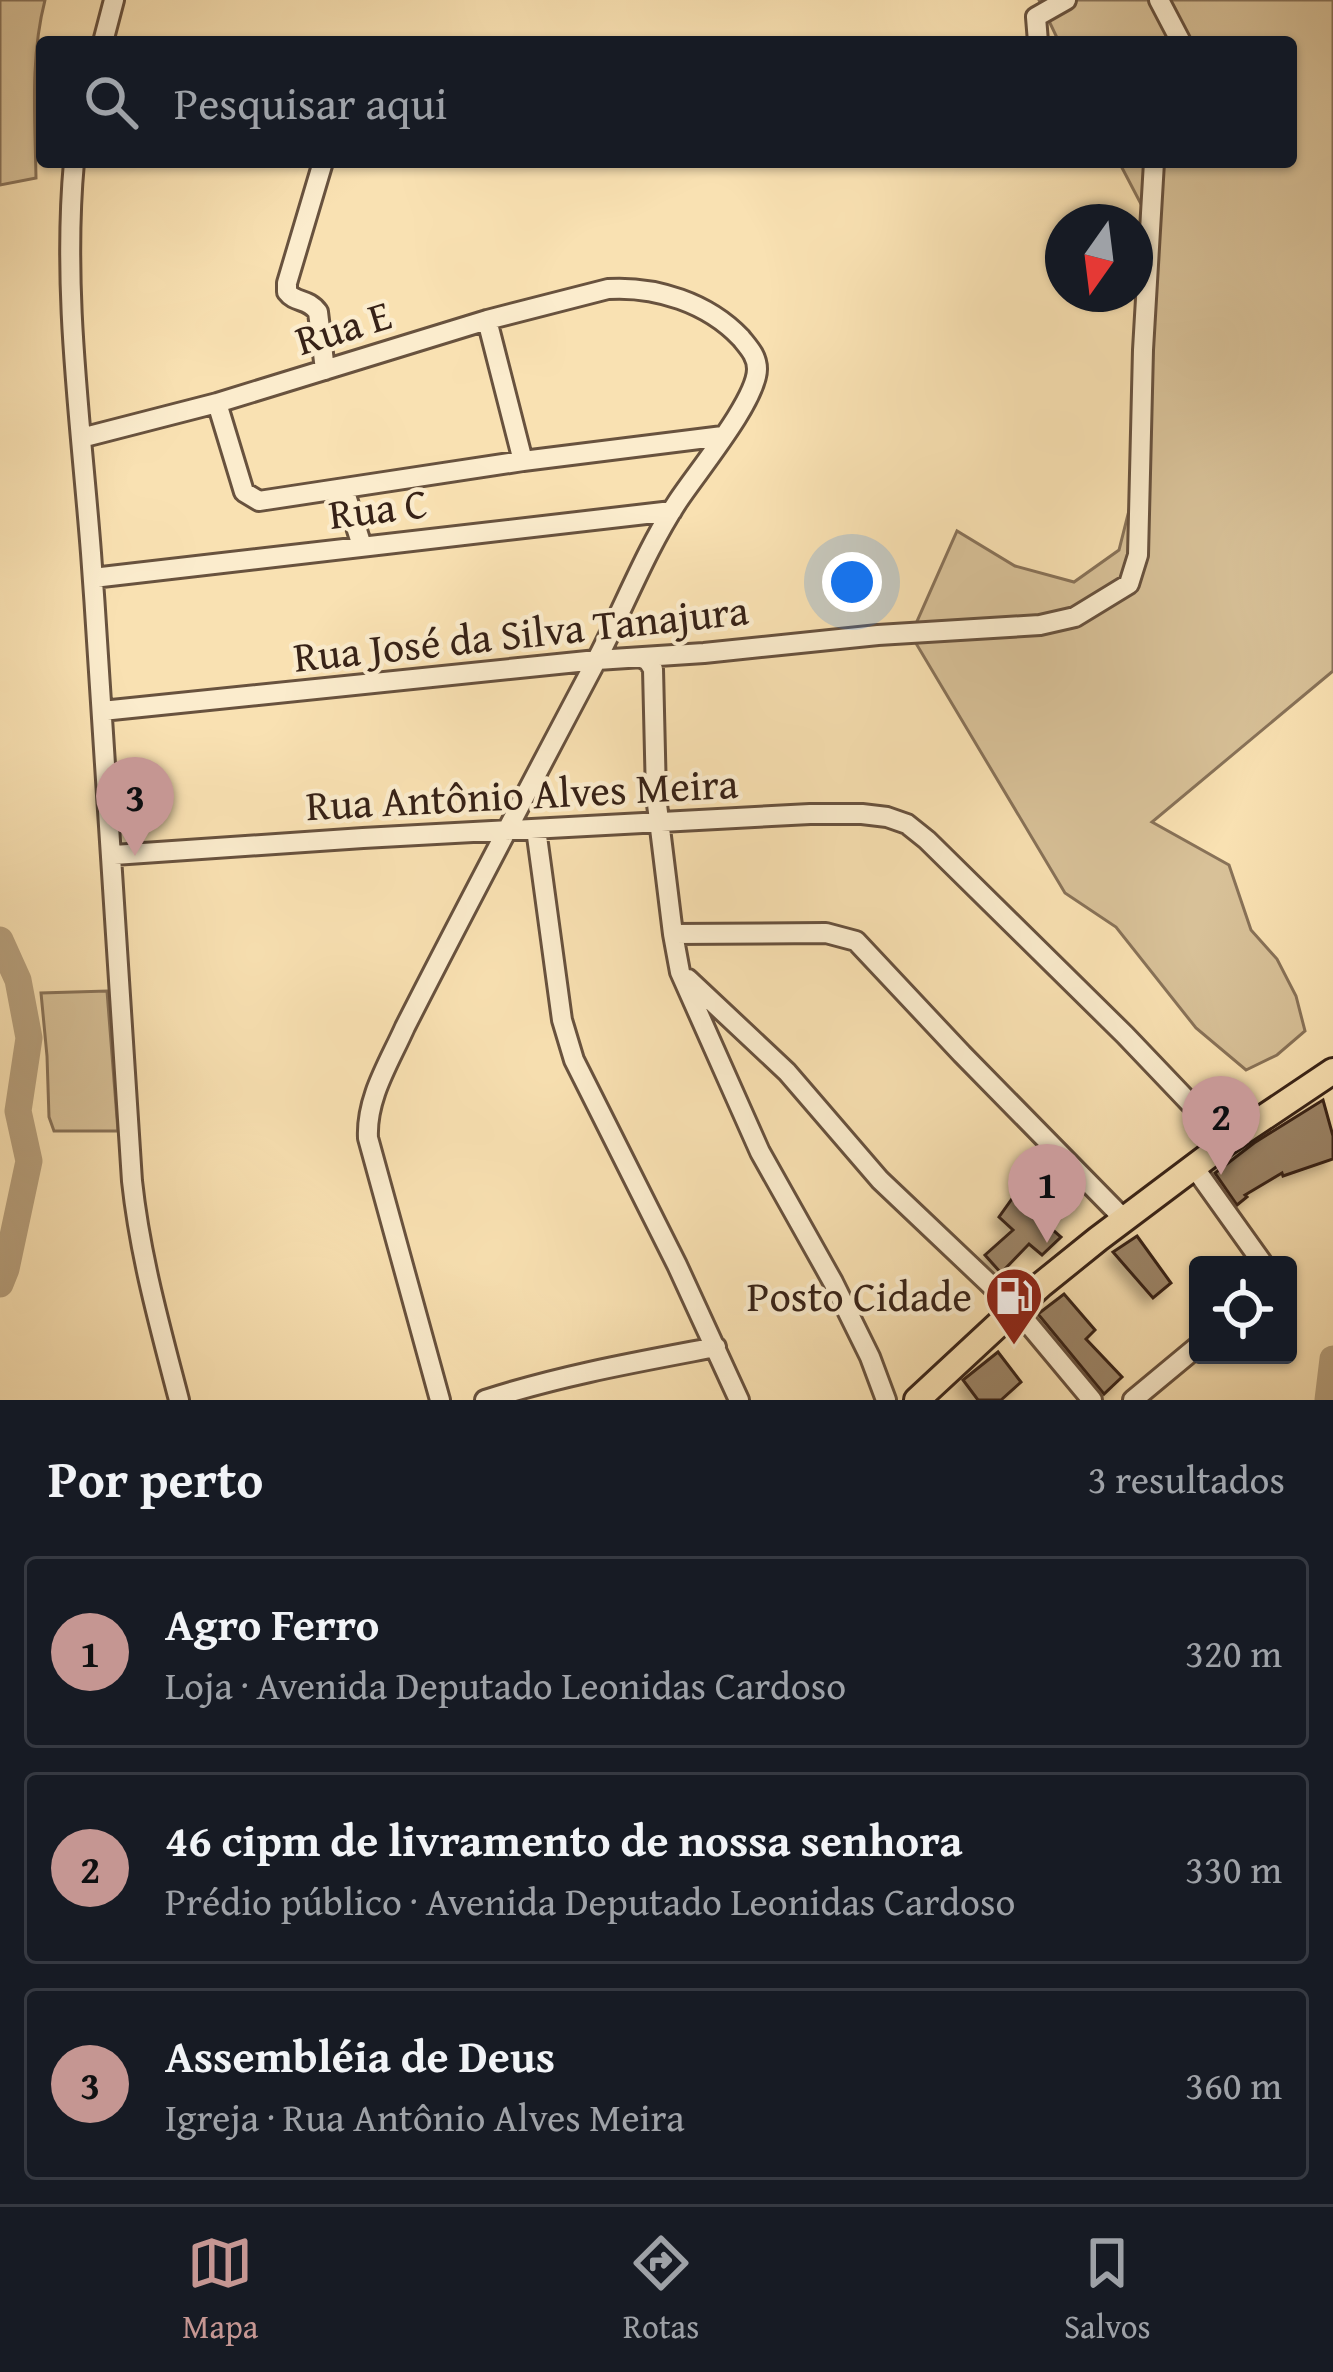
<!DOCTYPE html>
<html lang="pt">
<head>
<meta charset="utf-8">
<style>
  body { margin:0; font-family:"Gentium Book Plus",serif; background:#20242c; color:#f1f3f6 }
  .controls { position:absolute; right:36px; bottom:36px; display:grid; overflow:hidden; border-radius:12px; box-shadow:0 3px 9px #0004 }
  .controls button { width:108px; height:108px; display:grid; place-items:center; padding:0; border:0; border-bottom:3px solid #363941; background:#171b24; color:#f1f3f6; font:60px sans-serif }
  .compass { position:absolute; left:1045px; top:204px; width:108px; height:108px; border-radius:50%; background:#171b24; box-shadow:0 3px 9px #0004; rotate:194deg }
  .you { position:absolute; left:852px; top:582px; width:42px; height:42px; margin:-30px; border:9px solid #fff; border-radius:50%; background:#1a73e8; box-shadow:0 0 0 18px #1a73e833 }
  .badge { display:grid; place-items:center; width:78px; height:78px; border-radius:50%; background:#c59692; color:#111; font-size:39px; font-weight:700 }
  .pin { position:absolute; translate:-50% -99px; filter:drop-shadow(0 3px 6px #0008) }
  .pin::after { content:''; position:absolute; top:63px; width:42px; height:36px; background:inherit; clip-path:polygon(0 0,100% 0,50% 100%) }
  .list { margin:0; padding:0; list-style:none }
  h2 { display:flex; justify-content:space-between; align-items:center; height:156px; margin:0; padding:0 48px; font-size:51px }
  h2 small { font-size:39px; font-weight:400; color:#9ea1a6 }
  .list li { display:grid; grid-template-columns:78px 1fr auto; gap:36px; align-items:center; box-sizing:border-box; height:192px; margin:0 24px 24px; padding:0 24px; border:3px solid #363941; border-radius:12px }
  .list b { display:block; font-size:45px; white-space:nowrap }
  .list p { margin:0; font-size:39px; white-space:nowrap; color:#9ea1a6 }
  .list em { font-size:39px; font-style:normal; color:#9ea1a6 }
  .icon { flex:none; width:66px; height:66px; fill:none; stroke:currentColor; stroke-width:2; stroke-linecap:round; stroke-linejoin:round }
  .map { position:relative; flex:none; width:1333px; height:1400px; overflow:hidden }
  .search { position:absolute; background:#171b24; box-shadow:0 3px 9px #0004; left:36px; right:36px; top:36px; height:132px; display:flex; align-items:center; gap:30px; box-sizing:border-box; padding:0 42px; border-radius:12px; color:#9ea1a6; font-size:45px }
  .sheet { height:804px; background:#171b24 }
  nav { display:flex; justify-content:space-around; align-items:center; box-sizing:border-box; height:168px; border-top:3px solid #363941; background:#171b24; font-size:33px; color:#9ea1a6 }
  nav a { display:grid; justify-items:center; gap:6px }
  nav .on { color:#c59692 }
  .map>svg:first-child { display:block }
  .green { fill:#d8c198; stroke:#887258; stroke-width:3 }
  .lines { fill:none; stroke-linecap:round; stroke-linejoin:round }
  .river { stroke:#b7a07d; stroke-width:27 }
  .building { fill:#9c8568; stroke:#372217; stroke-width:3; filter:url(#shadow) }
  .minor-casing { stroke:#68523e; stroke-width:24 }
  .major-casing { stroke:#372217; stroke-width:30 }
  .minor { stroke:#fbeccd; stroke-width:18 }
  .major { stroke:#f9e1b2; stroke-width:24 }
  .labels { text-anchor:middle; stroke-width:9; stroke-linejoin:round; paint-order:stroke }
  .street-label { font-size:42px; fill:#372217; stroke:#fbeccd }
  .poi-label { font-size:42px; fill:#372217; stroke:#fbeccd; text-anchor:end }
</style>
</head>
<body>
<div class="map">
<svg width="1333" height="1400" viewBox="0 0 1333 1400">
  <defs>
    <filter id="shadow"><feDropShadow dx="-7" dy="7" stdDeviation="6" flood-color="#0004"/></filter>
  </defs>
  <rect width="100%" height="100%" fill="#f9e1b2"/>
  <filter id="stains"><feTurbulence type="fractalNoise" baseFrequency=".00167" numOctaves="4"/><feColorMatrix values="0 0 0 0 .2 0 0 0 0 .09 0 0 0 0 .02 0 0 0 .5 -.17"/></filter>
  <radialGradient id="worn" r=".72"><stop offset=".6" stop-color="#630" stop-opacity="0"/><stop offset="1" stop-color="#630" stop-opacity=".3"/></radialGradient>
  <path class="green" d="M0,0h45c-15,58 -10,118 -9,178l-36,7z
    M1039,0h294v671l-181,151 77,43 22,65 26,29 19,37 9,35 -28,24 -31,15 -50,-42 -80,-101 -51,-34 -154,-258 46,-104 58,35 59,16 45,-32 29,-115 4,-210 -33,-63h172v-120h-232z
    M107,991l11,140h-64l-5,-14 -2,-61 -6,-63z"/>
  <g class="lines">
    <path class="river" d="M0,940l18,40 11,58 -11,73 11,50 -23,108 -6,15
      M1328,1400l5,-41"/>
  </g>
  <path class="building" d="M1323,1100l10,36v23l-50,17 -1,-3 -37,22 2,2 -10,8 -22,-32 39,-30z
    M1014,1196l47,41 -19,18 -13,-11 -28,29 -16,-18 28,-25 -14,-13z
    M1137,1236l34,47 -18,15 -40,-46z
    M1064,1294l31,36 -9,9 36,38 -18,17 -66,-80z
    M998,1352l23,30 -20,18h-23l-15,-20z"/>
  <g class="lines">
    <defs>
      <path id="minor" d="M1159,0l22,42
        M103,42l11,-42
        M1038,42l-2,-25 30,-17
        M74,162c-12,130 7,261 17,391 15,209 29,418 41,628 8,75 28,146 47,219
        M323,162l-36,121v9c8,11 21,6 31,20l7,58
        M487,320l36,141
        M217,403l27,89 15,9 264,-40 200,-25
        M81,438l136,-35 270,-83 121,-31c48,-3 100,14 133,49 8,10 16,18 16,31 0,31 -60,103 -79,132 -33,50 -55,109 -83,162 -64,121 -128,242 -190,364 -16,36 -39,71 -37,111l72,262
        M344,489l18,57
        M93,578l579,-67
        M642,658l6,3 5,8 3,127 17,138 7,38 80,180 73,130 37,75 16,43
        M102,711l495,-51 107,-7 174,-18 162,-10 35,-8 54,-33 9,-29 5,-205 11,-188
        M536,829l26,191 12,40 103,205 62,135
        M114,855l249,-17 447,-24h52l25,3 20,7 20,16 198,195 102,107
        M673,934l153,-1 30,8 106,113 162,165
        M688,979l99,93 93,108 136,129 76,91
        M1194,1167l70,98
        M485,1400c77,-25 152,-38 231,-53
        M1133,1400l65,-54"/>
      <path id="major" d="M917,1400l124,-115 57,-46 129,-97 106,-71"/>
    </defs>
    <use href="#minor" class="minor-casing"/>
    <use href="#major" class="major-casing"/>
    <use href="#minor" class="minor"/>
    <use href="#major" class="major"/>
  </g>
  <defs>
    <symbol id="fuel-pin" viewBox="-11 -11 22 30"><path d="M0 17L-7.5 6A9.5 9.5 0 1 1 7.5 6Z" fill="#8f2418" stroke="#fbeccd"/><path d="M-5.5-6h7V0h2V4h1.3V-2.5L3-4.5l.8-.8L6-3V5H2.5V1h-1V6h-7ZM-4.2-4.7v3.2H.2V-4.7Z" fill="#fff"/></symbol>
  </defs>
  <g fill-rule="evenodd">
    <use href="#fuel-pin" x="981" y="1263" width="66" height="90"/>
  </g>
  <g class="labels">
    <g class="street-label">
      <text transform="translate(343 327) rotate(-17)" y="15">Rua E</text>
      <text transform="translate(378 508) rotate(-7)" y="15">Rua C</text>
      <text transform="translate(521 633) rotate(-6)" y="15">Rua José da Silva Tanajura</text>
      <text transform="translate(522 794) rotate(-3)" y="15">Rua Antônio Alves Meira</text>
    </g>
    <g class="poi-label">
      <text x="972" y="1311">Posto Cidade</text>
    </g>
  </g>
  <rect width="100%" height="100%" filter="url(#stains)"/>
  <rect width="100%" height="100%" fill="url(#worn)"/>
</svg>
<div class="controls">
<button><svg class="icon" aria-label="locate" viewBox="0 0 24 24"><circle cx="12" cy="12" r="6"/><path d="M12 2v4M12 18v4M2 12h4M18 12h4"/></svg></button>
</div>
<svg class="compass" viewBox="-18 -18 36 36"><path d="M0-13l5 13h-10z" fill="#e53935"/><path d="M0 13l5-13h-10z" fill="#9ea1a6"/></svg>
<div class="you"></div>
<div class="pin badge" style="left:1047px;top:1243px">1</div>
<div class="pin badge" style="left:1221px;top:1175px">2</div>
<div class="pin badge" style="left:135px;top:856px">3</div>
<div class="search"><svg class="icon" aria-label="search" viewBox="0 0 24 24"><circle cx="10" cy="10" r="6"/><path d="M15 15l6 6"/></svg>Pesquisar aqui</div>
</div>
<section class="sheet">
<h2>Por perto<small>3 resultados</small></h2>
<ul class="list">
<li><span class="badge">1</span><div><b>Agro Ferro</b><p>Loja · Avenida Deputado Leonidas Cardoso</p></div><em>320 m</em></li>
<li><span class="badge">2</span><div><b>46 cipm de livramento de nossa senhora</b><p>Prédio público · Avenida Deputado Leonidas Cardoso</p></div><em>330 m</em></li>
<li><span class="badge">3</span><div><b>Assembléia de Deus</b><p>Igreja · Rua Antônio Alves Meira</p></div><em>360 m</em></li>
</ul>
</section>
<nav>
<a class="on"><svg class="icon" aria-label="map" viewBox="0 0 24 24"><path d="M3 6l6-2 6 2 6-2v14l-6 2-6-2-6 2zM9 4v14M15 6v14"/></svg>Mapa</a>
<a><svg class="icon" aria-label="directions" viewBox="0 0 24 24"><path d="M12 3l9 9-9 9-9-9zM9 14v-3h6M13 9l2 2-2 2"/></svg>Rotas</a>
<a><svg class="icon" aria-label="saved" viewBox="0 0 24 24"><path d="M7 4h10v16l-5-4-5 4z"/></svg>Salvos</a>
</nav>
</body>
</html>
